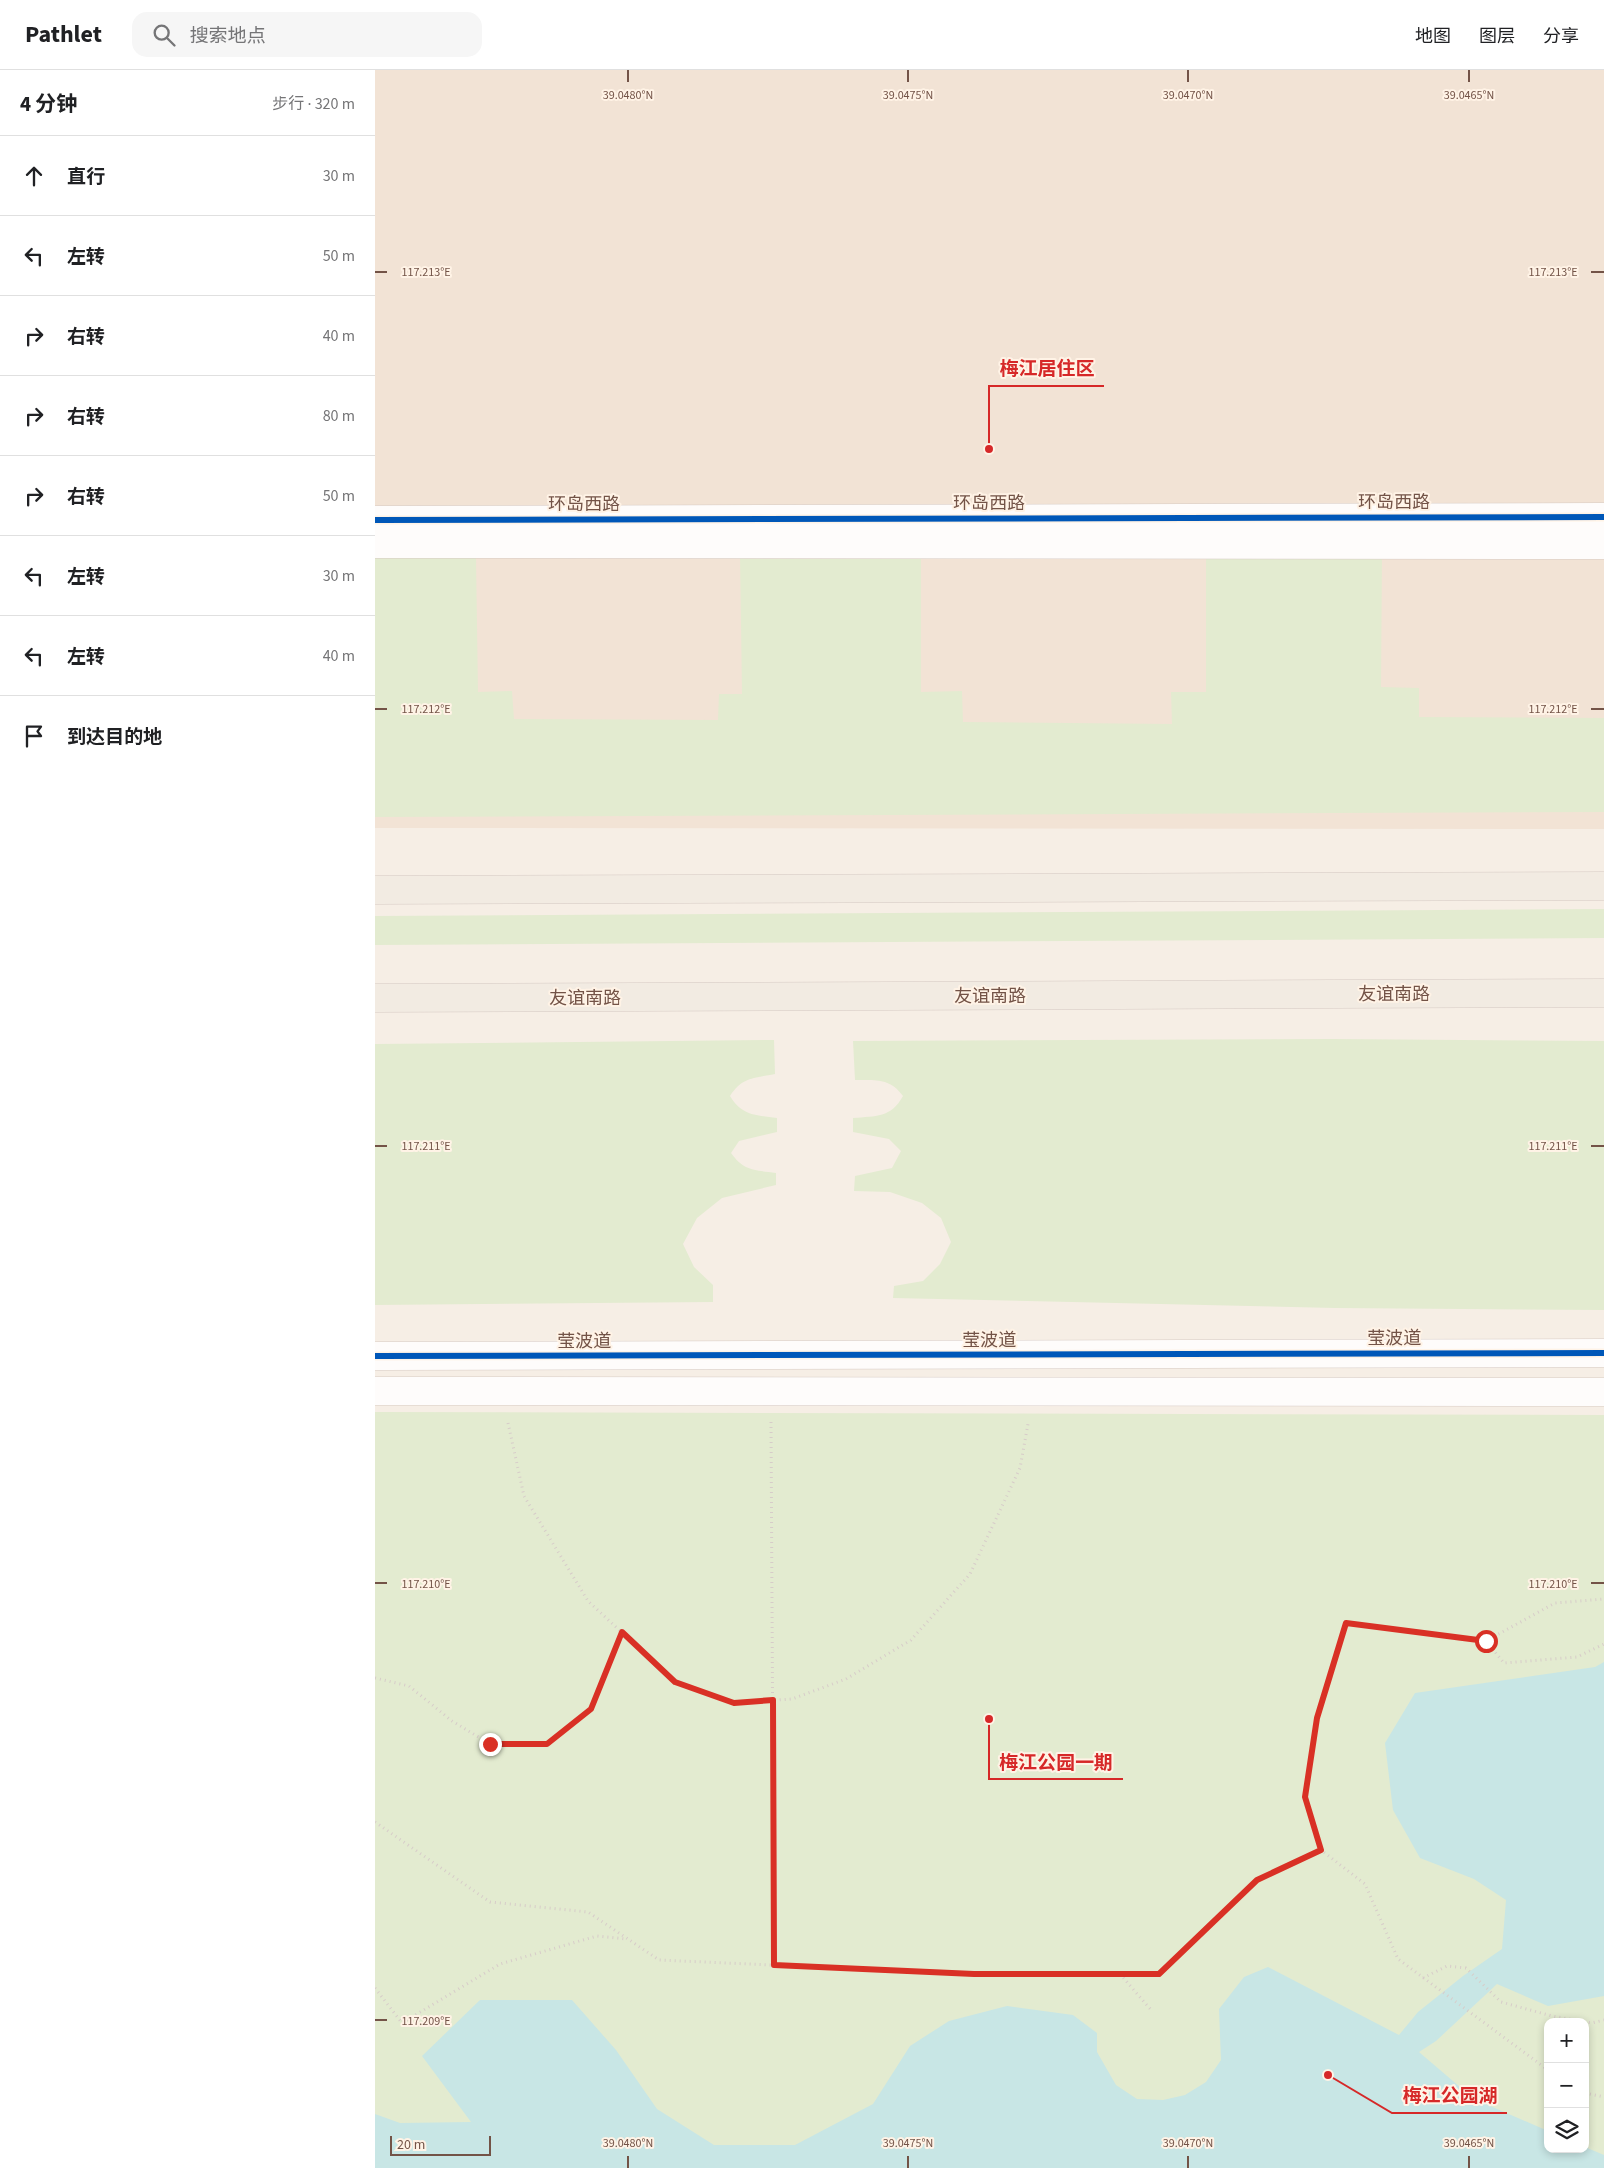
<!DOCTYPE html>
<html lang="zh">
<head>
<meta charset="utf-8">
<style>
  body { margin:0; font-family:"Source Sans 3","Noto Sans SC",sans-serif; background:#f6f6f6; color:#202124 }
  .controls { position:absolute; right:15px; bottom:15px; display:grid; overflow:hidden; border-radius:10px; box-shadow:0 2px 8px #0003 }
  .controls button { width:45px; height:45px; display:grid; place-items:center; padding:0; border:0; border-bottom:1px solid #e0e0e0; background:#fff; color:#202124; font:25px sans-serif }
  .scale { position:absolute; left:15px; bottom:12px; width:101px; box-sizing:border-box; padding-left:5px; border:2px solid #735347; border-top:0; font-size:14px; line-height:18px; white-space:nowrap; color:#735347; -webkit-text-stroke:4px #fff3e6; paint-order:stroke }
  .stop { position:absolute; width:15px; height:15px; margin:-11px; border:4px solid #d93025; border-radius:50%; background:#fff }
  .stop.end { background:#d93025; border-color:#fff; box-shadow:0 1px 5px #0008 }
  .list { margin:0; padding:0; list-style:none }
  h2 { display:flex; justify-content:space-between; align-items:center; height:65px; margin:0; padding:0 20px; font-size:21px }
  h2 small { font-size:16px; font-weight:400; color:#757577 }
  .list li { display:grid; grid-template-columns:32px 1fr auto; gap:15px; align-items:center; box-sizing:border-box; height:80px; padding:0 20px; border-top:1px solid #e0e0e0 }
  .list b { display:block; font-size:19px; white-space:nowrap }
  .list em { font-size:16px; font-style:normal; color:#757577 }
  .icon { flex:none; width:28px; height:28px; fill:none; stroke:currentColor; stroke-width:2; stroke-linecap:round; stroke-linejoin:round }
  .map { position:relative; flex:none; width:1229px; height:2098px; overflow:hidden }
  header { display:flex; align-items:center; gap:30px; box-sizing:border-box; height:70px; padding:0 25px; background:#fff; border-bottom:1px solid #e0e0e0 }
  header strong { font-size:24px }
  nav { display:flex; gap:28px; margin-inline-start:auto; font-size:18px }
  .search { width:350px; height:45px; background:#f6f6f6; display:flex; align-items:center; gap:12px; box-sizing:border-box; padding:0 18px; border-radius:15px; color:#757577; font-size:19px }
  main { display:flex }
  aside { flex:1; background:#fff }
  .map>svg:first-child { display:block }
  .residential { fill:#f2e3d5 }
  .green { fill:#e3ebd0; fill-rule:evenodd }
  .water { fill:#c8e6e5 }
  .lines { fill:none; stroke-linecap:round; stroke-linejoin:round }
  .tertiary-casing { stroke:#d7cbc4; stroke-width:29 }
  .primary-casing { stroke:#d5c9c3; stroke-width:29 }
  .path { stroke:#d7ccc9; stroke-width:3; stroke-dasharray:1 4; stroke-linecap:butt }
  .tertiary { stroke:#fefcfb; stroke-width:28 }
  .primary { stroke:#f2ebe2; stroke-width:28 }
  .cycleway-casing { stroke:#fff3e6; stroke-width:9 }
  .cycleway { stroke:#0057b8; stroke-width:6 }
  .route { stroke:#d93025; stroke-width:6 }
  .ticks { fill:none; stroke:#735347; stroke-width:2 }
  .labels { text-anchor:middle; stroke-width:4; stroke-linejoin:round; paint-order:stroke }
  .street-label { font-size:18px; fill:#735347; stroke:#fff3e6 }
  .ticks-label { font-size:12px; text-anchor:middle; fill:#735347; stroke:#fff3e6; stroke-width:4; stroke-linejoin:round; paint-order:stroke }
  .leader { fill:none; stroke:#d62828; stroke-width:2 }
  .callout-dot { fill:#d62828; stroke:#fff3e6; stroke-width:2 }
  .callout-label { font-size:19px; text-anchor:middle; font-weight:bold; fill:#d62828; stroke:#fff3e6; stroke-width:4; stroke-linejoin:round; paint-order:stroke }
</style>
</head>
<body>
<header>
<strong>Pathlet</strong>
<div class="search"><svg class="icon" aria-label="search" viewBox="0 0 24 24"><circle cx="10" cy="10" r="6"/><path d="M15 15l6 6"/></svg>搜索地点</div>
<nav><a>地图</a><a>图层</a><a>分享</a></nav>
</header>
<main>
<aside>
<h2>4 分钟<small>步行 · 320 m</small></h2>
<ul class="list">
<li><svg class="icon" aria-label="ahead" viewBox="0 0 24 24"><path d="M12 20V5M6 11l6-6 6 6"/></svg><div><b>直行</b></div><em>30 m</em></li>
<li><svg class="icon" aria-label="left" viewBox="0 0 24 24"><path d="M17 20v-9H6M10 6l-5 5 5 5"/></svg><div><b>左转</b></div><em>50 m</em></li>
<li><svg class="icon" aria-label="right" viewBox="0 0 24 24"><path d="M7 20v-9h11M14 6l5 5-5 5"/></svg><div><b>右转</b></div><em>40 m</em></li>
<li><svg class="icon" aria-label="right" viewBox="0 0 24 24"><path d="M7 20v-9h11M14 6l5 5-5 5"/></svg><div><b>右转</b></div><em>80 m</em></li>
<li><svg class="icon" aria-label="right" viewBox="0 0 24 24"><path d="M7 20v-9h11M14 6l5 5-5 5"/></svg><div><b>右转</b></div><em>50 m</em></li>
<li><svg class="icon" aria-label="left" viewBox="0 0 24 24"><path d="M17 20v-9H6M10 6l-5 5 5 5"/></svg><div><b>左转</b></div><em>30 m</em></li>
<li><svg class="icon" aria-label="left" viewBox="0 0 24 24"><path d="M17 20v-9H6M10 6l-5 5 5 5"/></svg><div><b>左转</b></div><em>40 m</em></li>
<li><svg class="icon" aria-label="arrive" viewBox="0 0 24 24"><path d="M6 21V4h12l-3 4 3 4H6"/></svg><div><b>到达目的地</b></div></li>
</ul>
</aside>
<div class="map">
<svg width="1229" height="2098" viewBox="0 0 1229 2098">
  <rect width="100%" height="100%" fill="#f6eee5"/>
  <path class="residential" d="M0,0h1229v759l-1229,-1z"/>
  <path class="green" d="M546,481v141l41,-1 1,31 209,2 -1,-32h35v-141h176l-1,136 38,1v29l185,1v94l-1229,5v-260l101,1 2,134 34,-1 2,28 204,1 1,-26h23l-2,-140z
    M1229,839v29l-1229,7v-29z
    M957,969l272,2v269l-269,-2 -442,-10 1,-12 29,-5 17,-17 11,-22 -10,-24 -19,-15 -32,-11 -36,-1 1,-15 37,-8 9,-17 -12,-12 -36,-7v-14c23,-2 38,0 50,-22 -13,-18 -27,-16 -48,-16l-2,-39z
    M399,970l1,34c-21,4 -33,3 -45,22 12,20 26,19 47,22v14l-38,9 -8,12c13,18 23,17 45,20v12l-54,13 -25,20 -14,26 11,23 19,18v17l-338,3v-261z
    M0,1342l1229,3v753h-1229zM1173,1952h37v127h-37z"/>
  <path class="water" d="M1229,1592v334l-56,10 -51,-22 -61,57 -17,11 55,47 74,32v18h37v-2l19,8v13h-1229v-54l25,9 71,-1 -49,-66 58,-56h92l44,50 41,59 57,36h81l78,-41 37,-58 39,-25 58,-15 66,9 24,18v19l19,33 21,14 26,1 22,-5 21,-13 15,-22 -2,-51 25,-32 24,-10 131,68 19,-23 45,-36 39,-27 4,-49 -32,-21 -54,-21 -27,-48 -8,-67 30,-50 180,-26z"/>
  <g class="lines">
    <defs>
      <path id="tertiary" d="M0,450l1229,-3
        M0,474l1229,1
        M0,1286l1229,-3
        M0,1321l1229,1"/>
      <path id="primary" d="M0,820l1229,-4
        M0,928l1229,-5"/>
    </defs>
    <use href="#tertiary" class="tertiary-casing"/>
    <use href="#primary" class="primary-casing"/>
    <path class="path" d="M396,1352l3,543
      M133,1353l16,73 64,105 87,81 59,21 58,-4 54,-20 65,-39 59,-66 50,-106 8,-44
      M1111,1571l18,22 73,-6 27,-13
      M0,1608l34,8 43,35 38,23h57l44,-35 31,-77
      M0,1752l115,80 98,10 71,48 315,14h185l98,-94 64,-30 44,34 33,75 150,111
      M946,1780l-16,-53 12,-79 29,-95 140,18 69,-38 49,-4
      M745,1904l32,37
      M1048,1908l24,-12 19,2 35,34 51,14 40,7 12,-3
      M0,1918l27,35 98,-59 97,-28 29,3
      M1210,2023l19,4"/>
    <use href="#tertiary" class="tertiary"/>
    <use href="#primary" class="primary"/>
    <defs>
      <path id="cycleway" d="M0,450l1229,-3
        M0,1286l1229,-3"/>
    </defs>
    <use href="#cycleway" class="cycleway-casing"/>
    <use href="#cycleway" class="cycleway"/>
  </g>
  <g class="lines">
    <path class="route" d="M115,1674h57l44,-35 31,-77 53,50 59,21 39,-3 1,265 200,9h185l98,-94 64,-30 -16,-53 12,-79 29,-95 140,18"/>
  </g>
  <path class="ticks" d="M253,0v12M533,0v12M813,0v12M1094,0v12M0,202h12M1216,202h13M0,639h12M1216,639h13M0,1076h12M1216,1076h13M0,1513h12M1216,1513h13M0,1950h12M253,2086v12M533,2086v12M813,2086v12M1094,2086v12"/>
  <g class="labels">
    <g class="street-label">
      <text x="1019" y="438">环岛西路</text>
      <text x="614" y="439">环岛西路</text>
      <text x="209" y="440">环岛西路</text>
      <text x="1019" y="930">友谊南路</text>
      <text x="615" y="932">友谊南路</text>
      <text x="210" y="934">友谊南路</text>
      <text x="1019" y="1274">莹波道</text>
      <text x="614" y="1276">莹波道</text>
      <text x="209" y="1277">莹波道</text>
    </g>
  </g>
  <g class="ticks-label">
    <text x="253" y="29">39.0480°N</text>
    <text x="533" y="29">39.0475°N</text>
    <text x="813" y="29">39.0470°N</text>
    <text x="1094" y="29">39.0465°N</text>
    <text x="1178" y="206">117.213°E</text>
    <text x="51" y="206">117.213°E</text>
    <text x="1178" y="643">117.212°E</text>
    <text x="51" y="643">117.212°E</text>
    <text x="1178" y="1080">117.211°E</text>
    <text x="51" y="1080">117.211°E</text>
    <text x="51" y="1518">117.210°E</text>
    <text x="1178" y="1518">117.210°E</text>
    <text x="51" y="1955">117.209°E</text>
    <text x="253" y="2077">39.0480°N</text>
    <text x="533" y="2077">39.0475°N</text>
    <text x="813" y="2077">39.0470°N</text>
    <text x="1094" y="2077">39.0465°N</text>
  </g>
  <path class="leader" d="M614 379L614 316H729M614 1649L614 1709H748M953 2005L1017 2043H1132"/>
  <g class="callout-dot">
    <circle cx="614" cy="379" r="5"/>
    <circle cx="614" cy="1649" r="5"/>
    <circle cx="953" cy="2005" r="5"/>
  </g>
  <g class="callout-label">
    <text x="672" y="305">梅江居住区</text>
    <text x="681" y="1699">梅江公园一期</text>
    <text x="1075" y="2032">梅江公园湖</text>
  </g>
</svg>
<div class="controls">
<button>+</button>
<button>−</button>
<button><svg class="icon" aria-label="layers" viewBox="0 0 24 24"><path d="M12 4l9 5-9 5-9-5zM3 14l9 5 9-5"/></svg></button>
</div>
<div class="scale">20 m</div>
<div class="stop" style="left:1111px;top:1571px"></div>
<div class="stop end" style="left:115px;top:1674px"></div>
</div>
</main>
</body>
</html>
